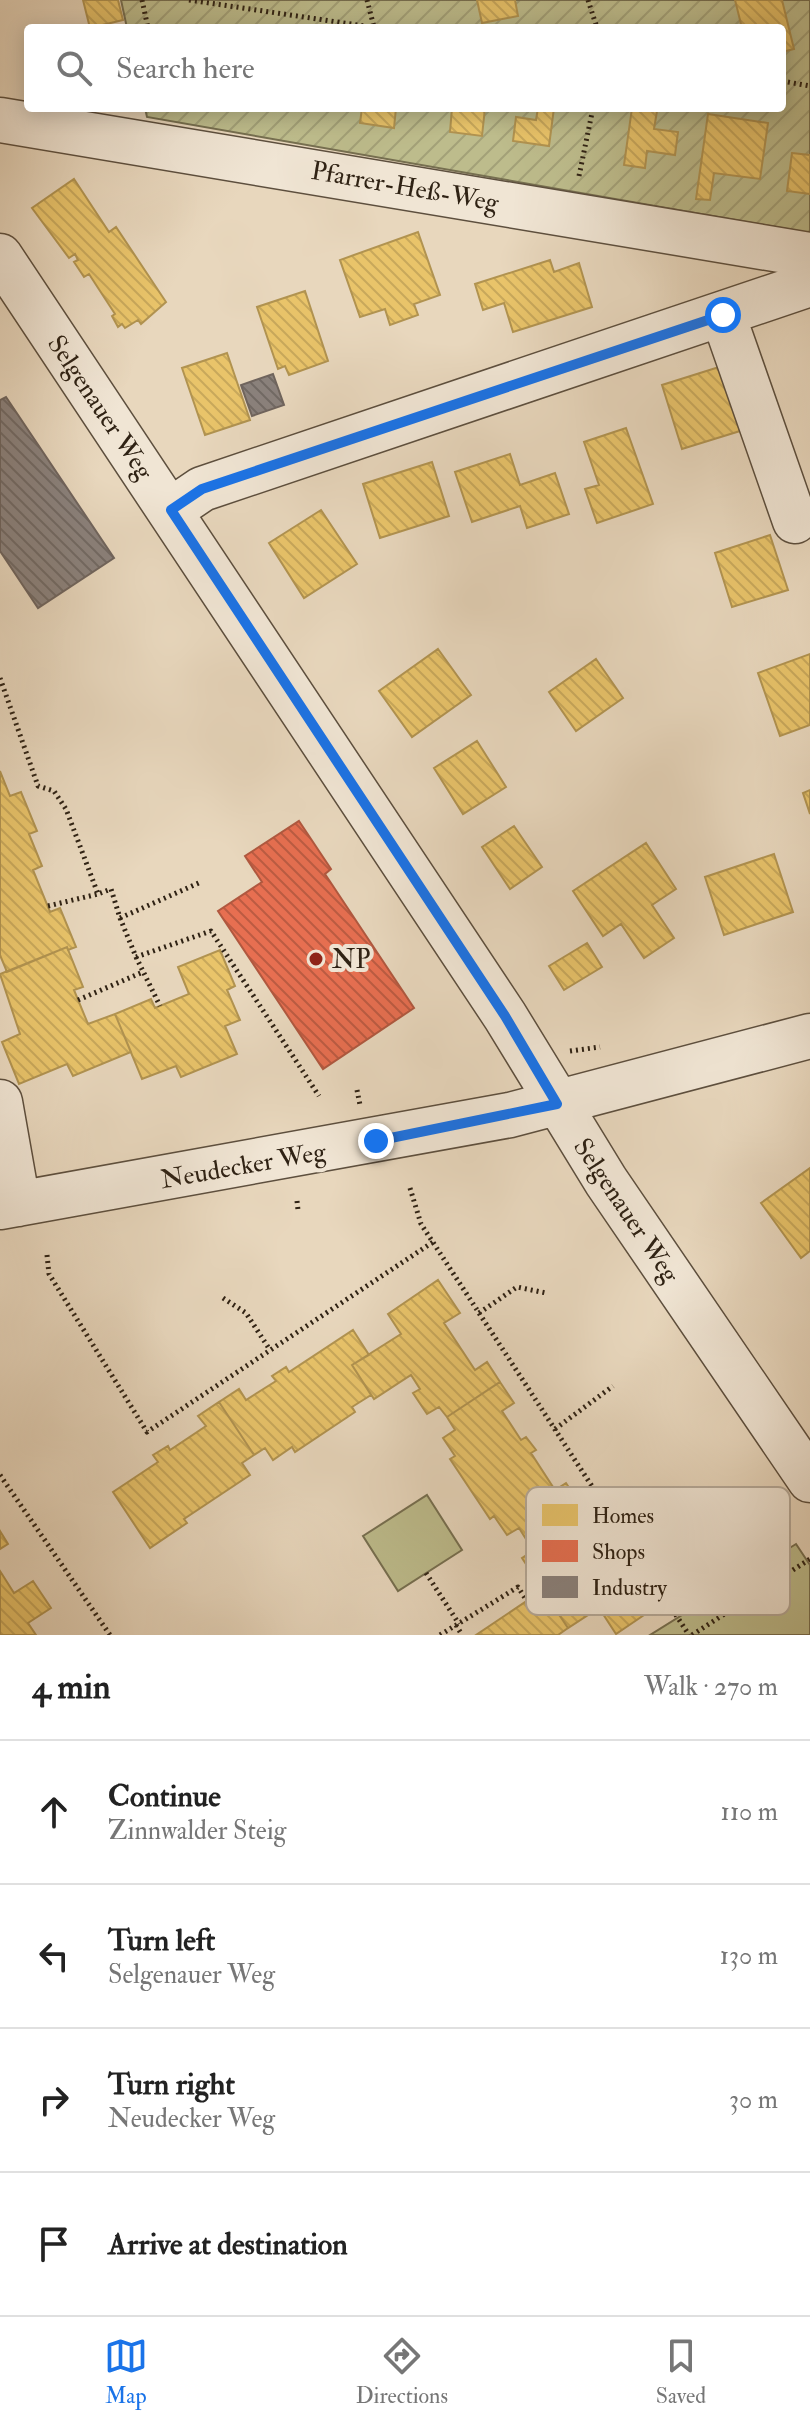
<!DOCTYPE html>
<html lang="en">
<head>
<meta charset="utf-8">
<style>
  body { margin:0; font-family:"IM FELL Double Pica",serif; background:#f6f6f6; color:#222 }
  .stop { position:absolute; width:24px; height:24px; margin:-18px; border:6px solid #1a73e8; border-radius:50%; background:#fff }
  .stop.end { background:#1a73e8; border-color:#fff; box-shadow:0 2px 8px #0008 }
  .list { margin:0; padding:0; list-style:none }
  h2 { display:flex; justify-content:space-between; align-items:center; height:104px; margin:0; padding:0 32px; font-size:34px }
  h2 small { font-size:26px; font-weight:400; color:#767676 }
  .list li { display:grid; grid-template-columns:52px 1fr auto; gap:24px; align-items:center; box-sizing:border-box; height:144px; padding:0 32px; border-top:2px solid #e0e0e0 }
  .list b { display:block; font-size:30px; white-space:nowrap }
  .list p { margin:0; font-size:26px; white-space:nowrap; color:#767676 }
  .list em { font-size:26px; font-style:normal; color:#767676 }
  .icon { flex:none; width:44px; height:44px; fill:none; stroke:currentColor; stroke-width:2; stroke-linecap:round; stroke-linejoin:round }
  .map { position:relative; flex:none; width:810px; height:1635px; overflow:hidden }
  .search { position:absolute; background:#fff; box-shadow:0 4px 20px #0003; left:24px; right:24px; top:24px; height:88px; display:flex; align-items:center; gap:20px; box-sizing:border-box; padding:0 28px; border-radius:8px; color:#767676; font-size:30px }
  .sheet { height:680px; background:#fff }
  nav { display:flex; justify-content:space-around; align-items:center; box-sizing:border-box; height:112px; border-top:2px solid #e0e0e0; background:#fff; font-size:22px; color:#767676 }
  nav a { display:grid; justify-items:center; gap:4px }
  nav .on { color:#1a73e8 }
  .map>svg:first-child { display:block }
  .green { fill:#bdbc8c; stroke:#766f50; stroke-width:2 }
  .garden { fill:url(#garden-furrows); stroke:#766f50; stroke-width:2 }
  .homes { fill:url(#homes-back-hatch); stroke:#b19350; stroke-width:2 }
  .shops { fill:url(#shops-back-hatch); stroke:#b0583f; stroke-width:2 }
  .industry { fill:url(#industry-back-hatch); stroke:#6f645d; stroke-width:2 }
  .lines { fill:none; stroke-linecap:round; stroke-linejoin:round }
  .minor-casing { stroke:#5d4f3e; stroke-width:47 }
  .path { stroke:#2f2214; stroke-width:5; stroke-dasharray:2 4; stroke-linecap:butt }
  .minor { stroke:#f0e5d4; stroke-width:44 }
  .route { stroke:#1a73e8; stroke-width:10 }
  .poi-dot { fill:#8f2418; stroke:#f0e5d4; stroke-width:3 }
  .labels { text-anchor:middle; stroke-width:8; stroke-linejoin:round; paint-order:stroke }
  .street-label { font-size:26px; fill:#2f2214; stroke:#f0e5d4 }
  .poi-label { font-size:26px; fill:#2f2214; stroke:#f0e5d4; text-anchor:start }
  .key { fill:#f0e5d4; stroke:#b6aa9a; stroke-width:2 }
  .key-label { font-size:22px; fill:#2f2214 }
</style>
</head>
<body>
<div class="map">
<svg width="810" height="1635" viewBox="0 0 810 1635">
  <defs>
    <pattern id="garden-furrows" width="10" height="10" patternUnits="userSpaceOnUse" patternTransform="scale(2)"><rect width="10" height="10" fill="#bdbc8c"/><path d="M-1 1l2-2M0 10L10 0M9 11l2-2" fill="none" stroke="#a3a178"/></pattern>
    <pattern id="homes-back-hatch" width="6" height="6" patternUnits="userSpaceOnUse" patternTransform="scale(2)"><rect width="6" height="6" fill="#e9c46a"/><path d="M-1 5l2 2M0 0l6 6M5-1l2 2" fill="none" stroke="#c8a85b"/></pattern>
    <pattern id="shops-back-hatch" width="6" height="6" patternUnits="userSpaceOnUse" patternTransform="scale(2)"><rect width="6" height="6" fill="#e76f51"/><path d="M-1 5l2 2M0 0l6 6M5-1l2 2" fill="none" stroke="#bc5b42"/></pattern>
    <pattern id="industry-back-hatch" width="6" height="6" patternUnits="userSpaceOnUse" patternTransform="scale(2)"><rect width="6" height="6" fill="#8a817c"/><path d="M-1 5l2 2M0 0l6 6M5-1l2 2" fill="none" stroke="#716964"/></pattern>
  </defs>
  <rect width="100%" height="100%" fill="#e8d7bd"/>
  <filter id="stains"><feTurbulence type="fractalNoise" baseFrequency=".0025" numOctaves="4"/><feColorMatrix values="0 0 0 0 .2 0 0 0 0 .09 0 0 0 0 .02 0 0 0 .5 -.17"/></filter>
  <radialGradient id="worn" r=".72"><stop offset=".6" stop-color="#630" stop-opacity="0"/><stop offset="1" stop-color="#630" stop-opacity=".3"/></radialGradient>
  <path class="green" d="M427,1495l35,55 -64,41 -35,-55z
    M796,1544l14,21v70h-160z"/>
  <path class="garden" d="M121,0h689v233l-663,-116 -2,-9h637v-80h-655z"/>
  <path class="homes" d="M83,0h35l5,20 -33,8z
    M477,0h38l3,16 -36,7z
    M735,0h47l12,49 -12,3v-24h-40z
    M362,108h34l-2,20 -34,-5z
    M452,108h33l-3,28 -32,-4z
    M538,108h16l-5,38 -36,-5 3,-24 20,3z
    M632,108l25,3 -3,18 24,3 -3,23 -28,-4 -2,17 -21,-3z
    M708,114l60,9 -8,56 -46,-6 -4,27 -14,-1z
    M792,153l18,2v39l-23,-3z
    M74,179l35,53 7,-5 50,75 -25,22 -3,-4 -13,8 -3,-4 -4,3 -6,-11 3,-2 -26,-40 -5,3 -10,-15 4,-2 -3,-6 -6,4 -37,-50z
    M418,232l22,63 -26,9 4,11 -28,10 -5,-16 -25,8 -20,-57z
    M550,260l4,12 25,-9 13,44 -79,25 -9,-29 -21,7 -8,-26z
    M305,291l23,70 -39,14 -4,-9 -7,3 -21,-62z
    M227,353l23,67 -45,15 -23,-67z
    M719,367l21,64 -58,18 -20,-64z
    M626,428l27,76 -56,19 -12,-34 14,-4 -15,-43z
    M510,454l10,31 35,-12 14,41 -42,14 -7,-22 -48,16 -17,-50z
    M432,462l17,54 -69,22 -17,-54z
    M321,510l36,54 -53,34 -35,-55z
    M770,535l18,55 -56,17 -17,-54z
    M438,649l33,46 -59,42 -33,-46z
    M810,654v71l-30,11 -22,-63z
    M596,659l27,39 -47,33 -27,-39z
    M477,741l29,46 -43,27 -29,-46z
    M0,771l10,25 11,-4 16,39 -8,3 13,32 -9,4 17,42 10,-4 16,39 -8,3 -1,-3 -60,25 -7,-17z
    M810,790v24l-7,-21z
    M514,826l28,41 -32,22 -28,-42z
    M646,843l30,46 -24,16 22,33 -30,20 -23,-34 -18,12 -30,-45z
    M774,854l19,58 -69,23 -19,-58z
    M587,943l15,24 -38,23 -15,-24z
    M67,947l16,40 -9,3 14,34 27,-10 16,38 -58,24 -6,-12 -48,20 -17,-42 18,-8 -20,-60z
    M220,950l15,36 -8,4 13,30 -15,6 12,28 -56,23 -5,-11 -34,13 -27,-65 36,-15 4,9 34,-14 -11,-27z
    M810,1168v83l-9,7 -40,-55z
    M438,1280l22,33 -16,10 31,47 12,-8 13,20 -53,35 -8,-10 -12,7 -14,-21 7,-4 -9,-14 -37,24 -22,-34 49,-31 -13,-20z
    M353,1330l16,25 -17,10 19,30 -19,12 3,5 -60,40 -3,-5 -19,13 -8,-12 -11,7 -35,-53 20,-13 7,11 30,-19 -4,-5 14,-9 3,5z
    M500,1382l14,21 -12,8 19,29 5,-3 10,13 -5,3 24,37 11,-7 14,21 -54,35 -7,-11 -12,7 -13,-19 -4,3 -40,-60 5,-3 -12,-18 12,-8 -8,-13z
    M219,1402l35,53 -12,8 8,12 -66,44 3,4 -37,25 -37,-56 45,-30 -5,-7 15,-9 2,4 36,-24 -8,-10z
    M580,1504l14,20 -12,7 24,36 7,-5 34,51 -31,21 -17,-26 -31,20 -46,-70 12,-8 -8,-11z
    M0,1531l8,13 -8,5z
    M0,1571l14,22 19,-12 18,27 -23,15 8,12h-36z
    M543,1590l25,38 -10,7h-82z"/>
  <path class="shops" d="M299,821l32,48 -6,5 89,134 -91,61 -105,-158 44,-29 -17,-26z"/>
  <path class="industry" d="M273,374l11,31 -32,11 -11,-31z
    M6,397l108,161 -76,50 -38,-57v-151z"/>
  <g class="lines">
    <defs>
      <path id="minor" d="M0,120l810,135
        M0,256l505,760 101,165 204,299
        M723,315l72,206
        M171,510l31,-21 608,-205
        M0,1102l18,102
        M0,1207l510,-92 300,-79"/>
    </defs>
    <use href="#minor" class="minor-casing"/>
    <path class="path" d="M142,0l6,28
      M189,0l189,28
      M367,0l7,27
      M588,0l9,28
      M782,81l28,5
      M579,176l14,-68
      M0,678l38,108 16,5 12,18 32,85 13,-5 9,29 81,-36
      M48,906l50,-12
      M120,918l16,39 75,-26 108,165
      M136,957l24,49
      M78,1000l65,-28
      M570,1051l30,-4
      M357,1090l3,15
      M410,1188l11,36 268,411
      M297,1201l1,9
      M47,1255l2,19 98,158 286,-190
      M223,1298l23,15 24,37
      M479,1313l38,-26 29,6
      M555,1429l58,-43
      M0,1475l110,160
      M426,1573l33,51
      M456,1625l6,10
      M440,1635l78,-48 7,11
      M692,1635l118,-76"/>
    <use href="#minor" class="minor"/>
  </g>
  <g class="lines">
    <path class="route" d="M376,1141l181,-37 -52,-88 -334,-506 31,-21 521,-174"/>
  </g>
  <circle class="poi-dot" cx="316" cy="959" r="8"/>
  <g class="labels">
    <g class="street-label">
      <text transform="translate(405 186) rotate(10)" y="9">Pfarrer-Heß-Weg</text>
      <text transform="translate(101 407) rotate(56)" y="9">Selgenauer Weg</text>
      <text transform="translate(243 1165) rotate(-10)" y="9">Neudecker Weg</text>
      <text transform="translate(627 1210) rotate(56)" y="9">Selgenauer Weg</text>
    </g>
    <g class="poi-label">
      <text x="332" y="968">NP</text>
    </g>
  </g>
  <rect x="526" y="1487" width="264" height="128" rx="12" class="key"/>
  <rect x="542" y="1504" width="36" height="22" fill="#e9c46a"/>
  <rect x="542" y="1540" width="36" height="22" fill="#e76f51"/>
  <rect x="542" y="1576" width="36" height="22" fill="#8a817c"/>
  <g class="key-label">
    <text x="592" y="1523">Homes</text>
    <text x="592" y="1559">Shops</text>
    <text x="592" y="1595">Industry</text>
  </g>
  <rect width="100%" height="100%" filter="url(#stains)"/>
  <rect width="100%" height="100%" fill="url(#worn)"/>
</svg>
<div class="stop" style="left:723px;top:315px"></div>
<div class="stop end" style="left:376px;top:1141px"></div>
<div class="search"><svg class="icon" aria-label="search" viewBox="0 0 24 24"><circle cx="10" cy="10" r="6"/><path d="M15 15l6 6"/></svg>Search here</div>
</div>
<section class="sheet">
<h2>4 min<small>Walk · 270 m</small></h2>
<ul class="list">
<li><svg class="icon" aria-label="ahead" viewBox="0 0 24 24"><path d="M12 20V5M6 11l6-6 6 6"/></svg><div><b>Continue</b><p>Zinnwalder Steig</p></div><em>110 m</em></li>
<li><svg class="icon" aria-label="left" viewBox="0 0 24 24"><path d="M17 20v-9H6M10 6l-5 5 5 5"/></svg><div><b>Turn left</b><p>Selgenauer Weg</p></div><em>130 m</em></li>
<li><svg class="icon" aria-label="right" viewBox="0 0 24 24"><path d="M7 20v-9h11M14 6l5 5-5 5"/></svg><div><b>Turn right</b><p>Neudecker Weg</p></div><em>30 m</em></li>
<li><svg class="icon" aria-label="arrive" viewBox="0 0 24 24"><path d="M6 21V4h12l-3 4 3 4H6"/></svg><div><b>Arrive at destination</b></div></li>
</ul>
</section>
<nav>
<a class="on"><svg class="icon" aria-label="map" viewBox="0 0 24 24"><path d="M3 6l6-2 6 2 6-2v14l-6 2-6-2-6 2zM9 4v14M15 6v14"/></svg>Map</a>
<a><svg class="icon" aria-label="directions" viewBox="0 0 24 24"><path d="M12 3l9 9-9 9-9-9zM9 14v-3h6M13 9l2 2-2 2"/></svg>Directions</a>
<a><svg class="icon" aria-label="saved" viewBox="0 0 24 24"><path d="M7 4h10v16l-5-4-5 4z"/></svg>Saved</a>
</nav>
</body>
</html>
